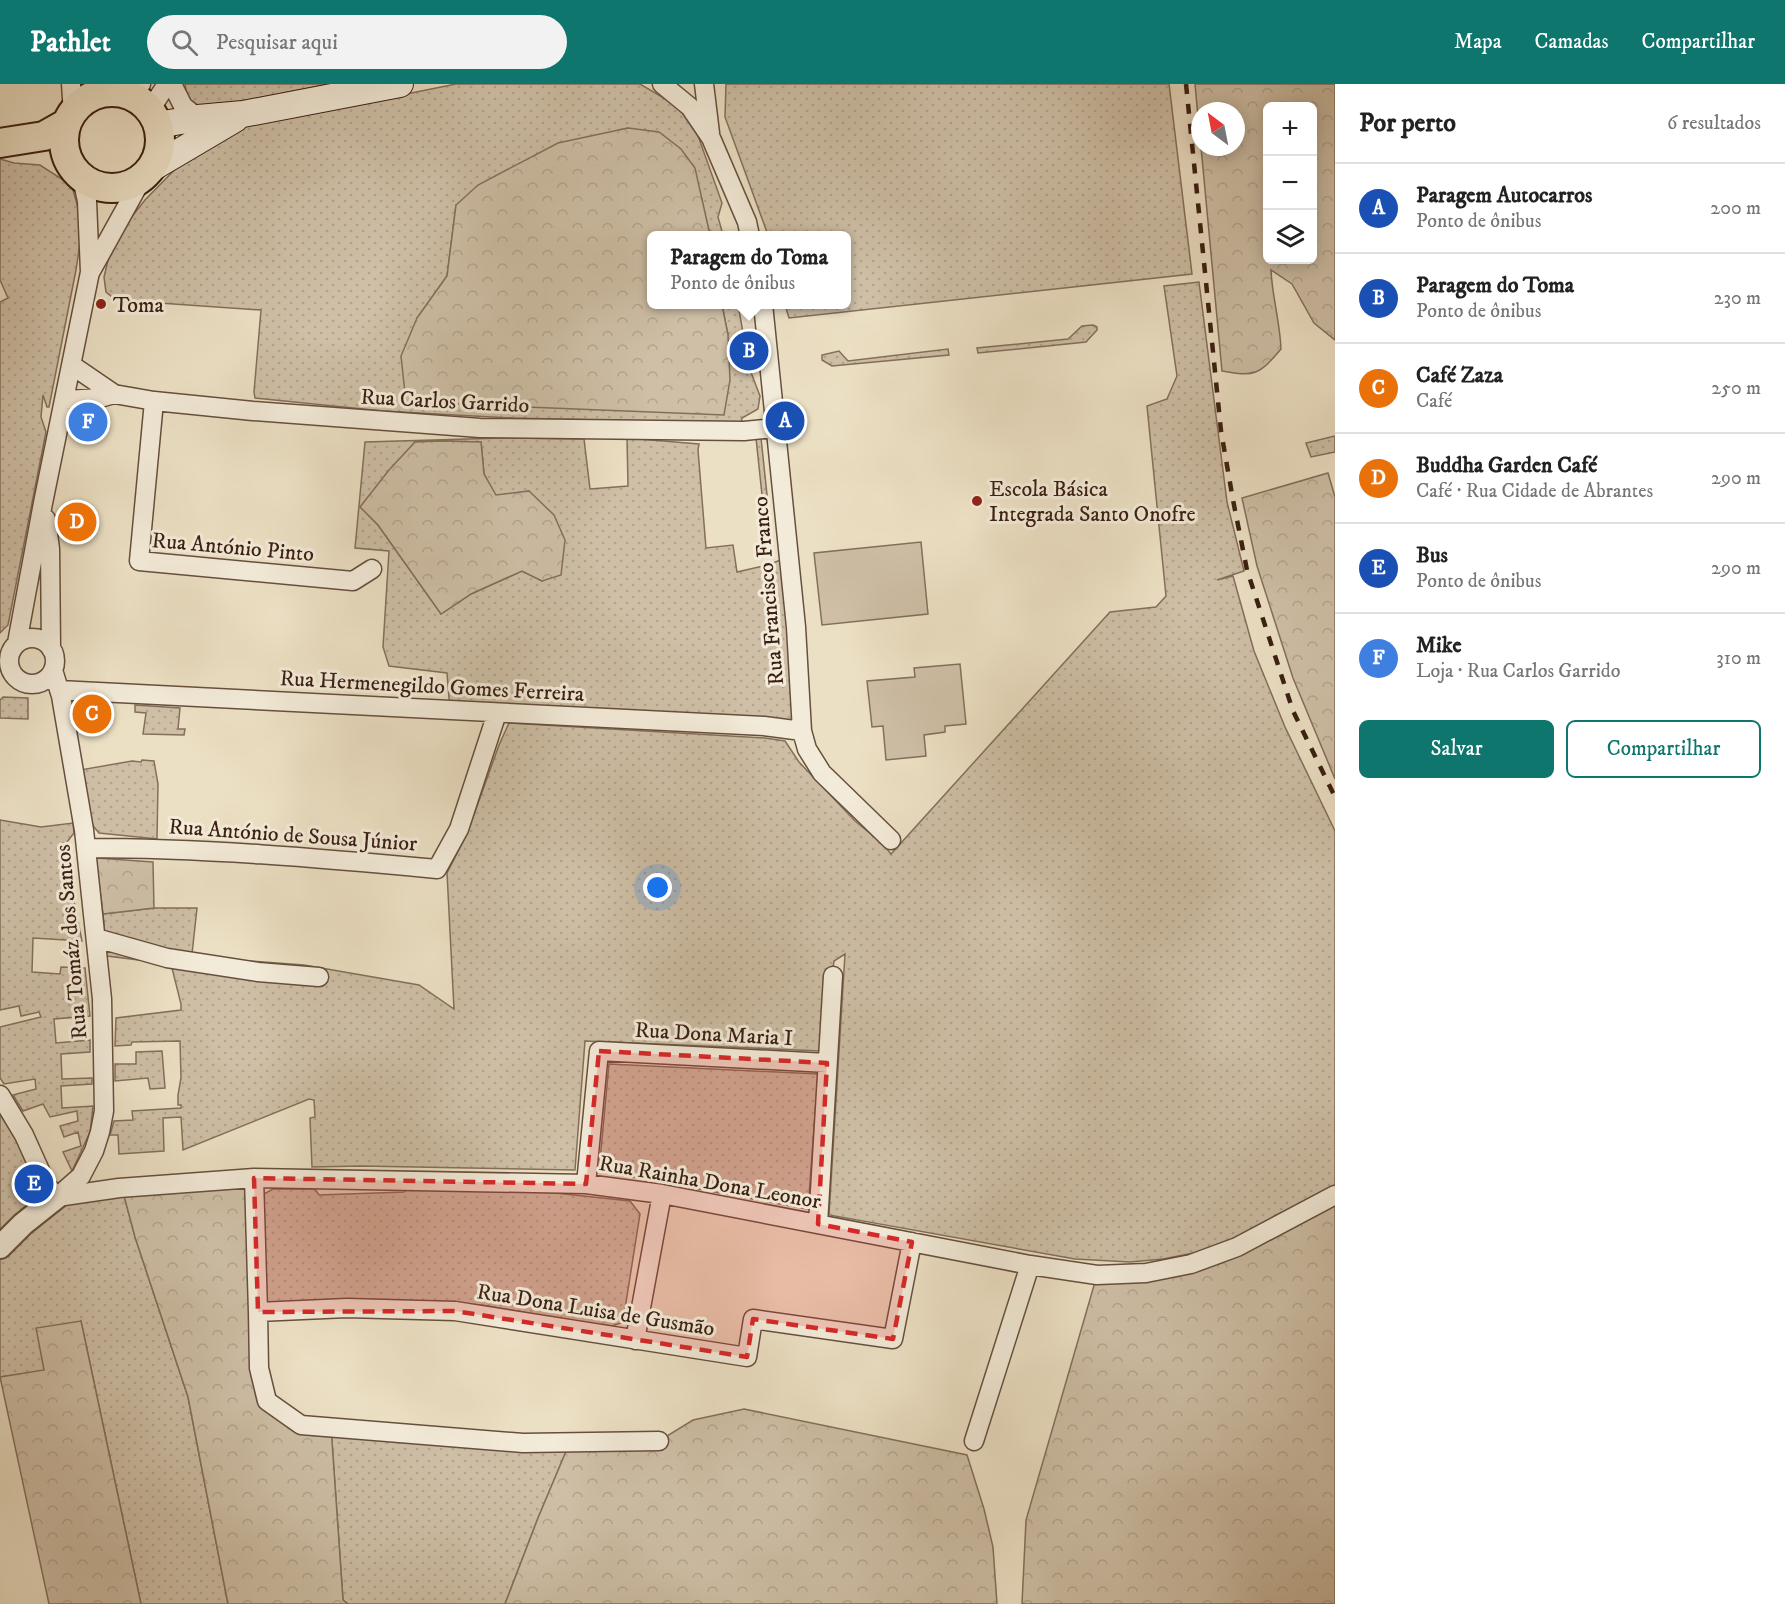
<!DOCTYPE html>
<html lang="pt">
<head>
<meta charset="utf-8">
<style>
  body { margin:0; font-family:"IM FELL DW Pica",serif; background:#f2f2f2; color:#222 }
  .controls { position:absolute; right:18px; top:18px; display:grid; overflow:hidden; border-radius:9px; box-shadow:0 3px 15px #0003 }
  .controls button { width:54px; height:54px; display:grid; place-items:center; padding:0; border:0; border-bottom:2px solid #e0e0e0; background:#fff; color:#222; font:30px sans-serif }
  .compass { position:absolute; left:1191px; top:18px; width:54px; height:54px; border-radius:50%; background:#fff; box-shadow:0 3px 15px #0003; rotate:328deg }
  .you { position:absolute; left:658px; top:804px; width:21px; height:21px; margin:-15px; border:4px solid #fff; border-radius:50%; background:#1a73e8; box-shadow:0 0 0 9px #1a73e833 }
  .badge { display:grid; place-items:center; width:39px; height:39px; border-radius:50%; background:#0f766e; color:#fff; font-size:20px; font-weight:700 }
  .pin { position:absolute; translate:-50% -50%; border:3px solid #fff; box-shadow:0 2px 6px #0006 }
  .popup { position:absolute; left:647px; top:147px; width:204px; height:78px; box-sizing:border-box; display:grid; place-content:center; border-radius:9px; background:#fff; filter:drop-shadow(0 2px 4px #0005); font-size:20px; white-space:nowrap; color:#767676 }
  .popup b { font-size:22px; color:#222 }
  .popup::after { content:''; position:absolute; left:50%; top:100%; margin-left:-12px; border:12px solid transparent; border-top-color:#fff }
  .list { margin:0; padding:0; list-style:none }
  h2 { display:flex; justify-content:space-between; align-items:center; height:78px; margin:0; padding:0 24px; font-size:26px }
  h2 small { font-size:20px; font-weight:400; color:#767676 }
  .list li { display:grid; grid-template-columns:39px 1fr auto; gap:18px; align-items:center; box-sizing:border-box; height:90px; padding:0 24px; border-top:2px solid #e0e0e0 }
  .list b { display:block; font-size:22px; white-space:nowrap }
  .list p { margin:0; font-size:20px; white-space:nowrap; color:#767676 }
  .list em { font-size:20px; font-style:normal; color:#767676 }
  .actions { display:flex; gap:12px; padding:18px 24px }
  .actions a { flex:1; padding:14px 0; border:2px solid #0f766e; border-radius:9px; text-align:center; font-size:21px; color:#0f766e }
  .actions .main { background:#0f766e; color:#fff }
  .icon { flex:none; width:33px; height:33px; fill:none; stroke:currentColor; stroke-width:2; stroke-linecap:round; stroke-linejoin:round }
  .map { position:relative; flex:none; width:1335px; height:1520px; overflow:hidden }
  header { display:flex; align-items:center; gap:36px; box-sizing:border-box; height:84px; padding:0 30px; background:#0f766e; color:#fff }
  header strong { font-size:28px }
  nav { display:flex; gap:33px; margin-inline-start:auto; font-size:21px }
  .search { width:420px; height:54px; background:#f2f2f2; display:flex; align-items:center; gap:15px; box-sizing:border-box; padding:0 21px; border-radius:33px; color:#767676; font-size:22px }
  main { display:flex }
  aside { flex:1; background:#fff }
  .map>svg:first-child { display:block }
  .grass { fill:url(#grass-dots); stroke:#846f5c; stroke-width:1.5; fill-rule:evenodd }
  .forest { fill:url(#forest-crowns); stroke:#846f5c; stroke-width:1.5; fill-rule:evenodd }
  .pitch { fill:#cebfa6; stroke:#846f5c; stroke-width:1.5 }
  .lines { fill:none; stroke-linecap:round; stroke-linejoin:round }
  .minor-casing { stroke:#664f3e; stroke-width:21 }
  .tertiary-casing { stroke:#664f3e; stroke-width:26 }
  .secondary-casing { stroke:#3a1f12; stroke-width:28 }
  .primary-casing { stroke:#3a1f12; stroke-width:32 }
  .minor { stroke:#f3ebd9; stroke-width:18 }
  .tertiary { stroke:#f3ebd9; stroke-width:22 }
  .secondary { stroke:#f3ebd9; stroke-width:26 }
  .primary { stroke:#ece0c4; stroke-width:28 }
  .rail { stroke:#3a1f12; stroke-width:4.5; stroke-dasharray:10 10; stroke-linecap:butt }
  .marked { fill:#d62828; fill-opacity:0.2; stroke:#d62828; stroke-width:4.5; stroke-dasharray:12 8; stroke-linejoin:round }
  .poi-dot { fill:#8f2418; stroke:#f3ebd9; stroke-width:2 }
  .labels { text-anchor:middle; stroke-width:6; stroke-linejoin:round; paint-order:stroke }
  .poi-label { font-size:22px; fill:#3a1f12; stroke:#f3ebd9; text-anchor:start }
  .street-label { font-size:22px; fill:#3a1f12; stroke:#f3ebd9 }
</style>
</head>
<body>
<header>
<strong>Pathlet</strong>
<div class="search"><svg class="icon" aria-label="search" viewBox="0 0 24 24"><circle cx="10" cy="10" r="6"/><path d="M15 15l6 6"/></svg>Pesquisar aqui</div>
<nav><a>Mapa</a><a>Camadas</a><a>Compartilhar</a></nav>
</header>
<main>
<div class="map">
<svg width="1335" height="1520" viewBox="0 0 1335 1520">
  <defs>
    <pattern id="grass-dots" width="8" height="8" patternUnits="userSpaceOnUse" patternTransform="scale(1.5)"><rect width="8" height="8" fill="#cebfa6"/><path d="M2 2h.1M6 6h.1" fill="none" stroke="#b2a48e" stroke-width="1.8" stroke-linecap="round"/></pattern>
    <pattern id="forest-crowns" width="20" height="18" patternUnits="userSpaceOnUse" patternTransform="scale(1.5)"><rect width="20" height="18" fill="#cebfa6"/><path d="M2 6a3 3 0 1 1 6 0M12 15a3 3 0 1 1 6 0" fill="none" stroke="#b2a48e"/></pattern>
  </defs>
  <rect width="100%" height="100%" fill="#ece0c4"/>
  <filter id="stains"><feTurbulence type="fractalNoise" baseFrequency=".00333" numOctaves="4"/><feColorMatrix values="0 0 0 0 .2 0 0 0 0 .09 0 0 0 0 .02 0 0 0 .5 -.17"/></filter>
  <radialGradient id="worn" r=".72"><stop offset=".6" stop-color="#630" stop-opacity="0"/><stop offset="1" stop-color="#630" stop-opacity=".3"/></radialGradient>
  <path class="grass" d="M185,0h144l-87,17 -47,5 -8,-9z
    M456,0h184l29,17 17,14 11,18 25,70 -4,14 5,18h-13l-16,-67 -66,-40 -34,9 -138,68 -9,71 -30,42 311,17 -6,-30 16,-1 11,63 11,29 -2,13 -16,9 -1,7 -8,-2 -221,-5 -129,-7 -128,-13 -1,-6 7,-82 -145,-10 -10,-8 -2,-15 5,-21 21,-37 15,-19 44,-45 47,-27z
    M726,0h443l23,190 -403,44 -4,-13 61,-1v-68l-78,-1 -43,-118z
    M0,75l14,4 26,2 28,18 5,7 6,21 2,25 -5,34 -27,137h-2l-4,-12 -2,22 5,15 -38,193 -8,8v-331l8,-4 -8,-18z
    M1199,198l28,220 17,69 -27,9 16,-4 21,75 31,76 50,104v356l-116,61 -56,11 -33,3 -55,-3 -246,-44 16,-261 -11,7 -13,90 -236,-10 -10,129 -214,-4 -49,1 -2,-49 5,-1 -1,-17 -5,-1 -126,51 -2,-33 -18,1 1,33 -45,3 -1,-19h-8l4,-14 19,-1 -1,-9 49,-3v-3h-3v-10l3,-17 -1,-37 -48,1 -1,3 -16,1 1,-28 65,-8v-6l-10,-40 -64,-8 -4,-42 51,-6h43l-6,55 59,-2 54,4 115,20 35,24 -7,-136 20,-39 32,-89 10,-22 256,15 20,3 14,21 56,59 27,22 9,11 219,-242 46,-5 10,-11 -19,-190 20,-7 10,-23 -13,-90z
    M1093,241l4,2v3l-11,12 -108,11 -1,-5 91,-9 14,-13z
    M948,265l1,6 -117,11 -10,-6v-5l17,-4 9,10z
    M1335,352v16l-24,5 -5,-14z
    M502,354l82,1 6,50 38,-3 -1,-48 72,6 -1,6 8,98 27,-3 4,27 30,-7 22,-8 13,174 -352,-21 -3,-37 -58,-7 -6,-19 6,-96 -34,-3 10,-106zM440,357l41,1 3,32 12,22 33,-5 13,90 -20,-10 -51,23 -30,20 -63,-89 -17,-18 54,-65z
    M756,354h5l11,104h-5z
    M3,613l25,1v21l-28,-1v-18z
    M135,621l45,3 -2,21h7l-1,6 -41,-1 3,-21 -11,-1z
    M142,676l12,1 4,23 -1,55 -58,-6 -10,-12 -9,-51 52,-9 9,1z
    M0,736l41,7 32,-4 1,10 -11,14 19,94 -49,-3 -1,34 28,2 1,-7 24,1 5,48 -36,3 2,24 34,-3v12l-29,2 1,25 30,-1v6l-31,2 1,22 31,-2 -3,26 -18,39 -9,-19 18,-6 -3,-14 -14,5 -4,-11 18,-5 -1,-10 -27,6 -7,-13 -20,7 -10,-16 23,-6 -1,-10 -31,5 -4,-6v-51l41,-10 -2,-5 -18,4 -2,-10 -19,4z
    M162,967l3,37 -15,1 -2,-11 -33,3v-17h21v-12z
    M609,980l209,10 -10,135 -209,-38z
    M2,1026l31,64 3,23 -5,9 92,-14 12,45 53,160 40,207h-87l-60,-283 -37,50 -44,6v-265z
    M408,1104l129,3 93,10 10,13 -16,101 -3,8 -9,3 -28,-3 -102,-18 -60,-4 -162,7 4,-114 9,-5h42l4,6 85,-3z
    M331,1343l239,15 -32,76 -33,86h-157l-5,-4z"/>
  <path class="forest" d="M1195,0h140v256l-21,-17 -22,-39 -21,-14c1,26 9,52 10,79 -22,26 -26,28 -59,22l-21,-224h35v-36h-36v28zM1268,22h44v154h-44z
    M628,44l31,4 22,17 14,19 15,67 -58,1v68l70,1 6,30 2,45 -6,35 -318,-13 -5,-46 16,-38 30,-42 9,-71 22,-20 80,-42z
    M440,357l41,1 3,32 12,21 33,-4 25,24 11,25 -4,35 -19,6 -20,-10 -51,23 -30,20 -63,-89 -18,-18 29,-37 26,-28z
    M1328,389l7,24v282l-42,-101 -36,-112 -15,-68z
    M96,774l57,4 1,46 -51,6z
    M250,1097l17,220 64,26 12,173 5,4h-120l-40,-207 -53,-160 -12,-45z
    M1335,1111v409h-313l4,-84 71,-245 94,-11z
    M81,1237l60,283h-92l-49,-227 44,-7 -8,-42z
    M744,1325l223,46 17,54 9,38 4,57h-492l33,-86 32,-76 89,-1 34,-21z"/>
  <path class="pitch" d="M921,458l7,72 -106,11 -8,-72z
    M960,580l6,60 -21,2v6l-21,3 2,21 -40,4 -3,-34 -11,1 -5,-46 48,-4 -1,-9z"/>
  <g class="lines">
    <defs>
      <path id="minor" d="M71,0l2,29
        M101,0l10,8
        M172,0l11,22 15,12
        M662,0l28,23 21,31 36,84 3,14
        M704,0l6,49
        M119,9l22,-9
        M150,26l17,-26
        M91,187l52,-94
        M763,220l33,323 6,104 5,18 15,24 69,67
        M73,282l41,28 40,7 99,10 227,17 264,3 31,-3
        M65,316l35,-2 14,-4
        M154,317l-15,160 214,20 19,-12
        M46,435l4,30 1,100
        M9 577a23 23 0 1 1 46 0a23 23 0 1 1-46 0Z
        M17,559l26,-140 47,-231 -3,-71 -5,-23
        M53,586l8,26 23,134 18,169 2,112 -4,21 -6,19 -13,25 -24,21
        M59,606l705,36 38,5
        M86,764c117,0 234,10 351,21l22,-40 38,-116
        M96,854l71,20 91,14 61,5
        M0,1011l24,40 23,51 10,11
        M254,1094l4,134 89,-4 108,3 292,46 6,-38 140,20 19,-97
        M586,1100l13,-133 228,12
        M57,1113l62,-9 135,-10 332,6 76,10 368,71 67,10 49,-2 45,-9 46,-17 98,-52
        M818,1140l15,-248
        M258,1228l1,56 8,33 34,24 222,18 136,-2
        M635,1256l27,-146
        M974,1357l56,-176"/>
      <path id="tertiary" d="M0,1163l23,-23 34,-27"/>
      <path id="secondary" d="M158,41l40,-7 45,-4 157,-30
        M152,84l83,-49"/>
      <path id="primary" d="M64 56a48 48 0 1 1 96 0a48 48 0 1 1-96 0Z
        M0,59l44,-7 23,-13"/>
    </defs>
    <use href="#minor" class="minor-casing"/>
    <use href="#tertiary" class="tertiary-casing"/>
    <use href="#secondary" class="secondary-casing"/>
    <use href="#primary" class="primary-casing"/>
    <use href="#minor" class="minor"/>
    <use href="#tertiary" class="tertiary"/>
    <use href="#secondary" class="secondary"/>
    <use href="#primary" class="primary"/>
    <path class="rail" d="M1186,0l35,347 12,69 14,70 46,141 42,86"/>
  </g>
  <path class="marked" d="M599,967l228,12 -9,161 94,18 -19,97 -140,-20 -6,38 -292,-46 -197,1 -4,-134 332,6z"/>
  <g class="poi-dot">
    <circle cx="101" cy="220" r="6"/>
    <circle cx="977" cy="417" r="6"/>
  </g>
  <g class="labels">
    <g class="poi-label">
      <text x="113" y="228">Toma</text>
      <text x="989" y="412">Escola Básica<tspan x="989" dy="25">Integrada Santo Onofre</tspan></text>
    </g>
    <g class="street-label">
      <text transform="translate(445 316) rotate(3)" y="8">Rua Carlos Garrido</text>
      <text transform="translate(233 462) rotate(5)" y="8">Rua António Pinto</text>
      <text transform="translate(767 507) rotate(-95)" y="8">Rua Francisco Franco</text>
      <text transform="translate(432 601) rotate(3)" y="8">Rua Hermenegildo Gomes Ferreira</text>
      <text transform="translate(293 750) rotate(4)" y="8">Rua António de Sousa Júnior</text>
      <text transform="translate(70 858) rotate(-95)" y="8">Rua Tomáz dos Santos</text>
      <text transform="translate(714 949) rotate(3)" y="8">Rua Dona Maria I</text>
      <text transform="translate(710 1097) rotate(10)" y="8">Rua Rainha Dona Leonor</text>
      <text transform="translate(596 1225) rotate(9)" y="8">Rua Dona Luisa de Gusmão</text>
    </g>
  </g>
  <rect width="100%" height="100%" filter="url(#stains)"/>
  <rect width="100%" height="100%" fill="url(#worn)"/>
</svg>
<div class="controls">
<button>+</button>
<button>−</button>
<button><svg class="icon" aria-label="layers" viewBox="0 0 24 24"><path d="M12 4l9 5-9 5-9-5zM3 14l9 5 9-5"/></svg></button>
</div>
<svg class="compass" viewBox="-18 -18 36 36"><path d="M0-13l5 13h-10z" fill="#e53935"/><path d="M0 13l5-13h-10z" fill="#767676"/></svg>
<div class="you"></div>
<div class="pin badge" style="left:785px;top:337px;background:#1a4fb4">A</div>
<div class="pin badge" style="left:749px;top:267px;background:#1a4fb4">B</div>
<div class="popup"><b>Paragem do Toma</b>Ponto de ônibus</div>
<div class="pin badge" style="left:92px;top:630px;background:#e8710a">C</div>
<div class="pin badge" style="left:77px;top:438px;background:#e8710a">D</div>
<div class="pin badge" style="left:34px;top:1100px;background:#1a4fb4">E</div>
<div class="pin badge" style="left:88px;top:338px;background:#3f7fe0">F</div>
</div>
<aside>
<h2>Por perto<small>6 resultados</small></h2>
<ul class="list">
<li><span class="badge" style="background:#1a4fb4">A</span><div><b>Paragem Autocarros</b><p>Ponto de ônibus</p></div><em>200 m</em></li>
<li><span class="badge" style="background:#1a4fb4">B</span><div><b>Paragem do Toma</b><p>Ponto de ônibus</p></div><em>230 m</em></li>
<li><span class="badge" style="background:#e8710a">C</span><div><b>Café Zaza</b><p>Café</p></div><em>250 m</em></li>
<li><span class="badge" style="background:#e8710a">D</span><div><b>Buddha Garden Café</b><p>Café · Rua Cidade de Abrantes</p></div><em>290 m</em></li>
<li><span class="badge" style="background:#1a4fb4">E</span><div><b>Bus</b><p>Ponto de ônibus</p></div><em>290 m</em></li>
<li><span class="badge" style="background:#3f7fe0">F</span><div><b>Mike</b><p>Loja · Rua Carlos Garrido</p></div><em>310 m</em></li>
</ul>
<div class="actions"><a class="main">Salvar</a><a>Compartilhar</a></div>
</aside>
</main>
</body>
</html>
